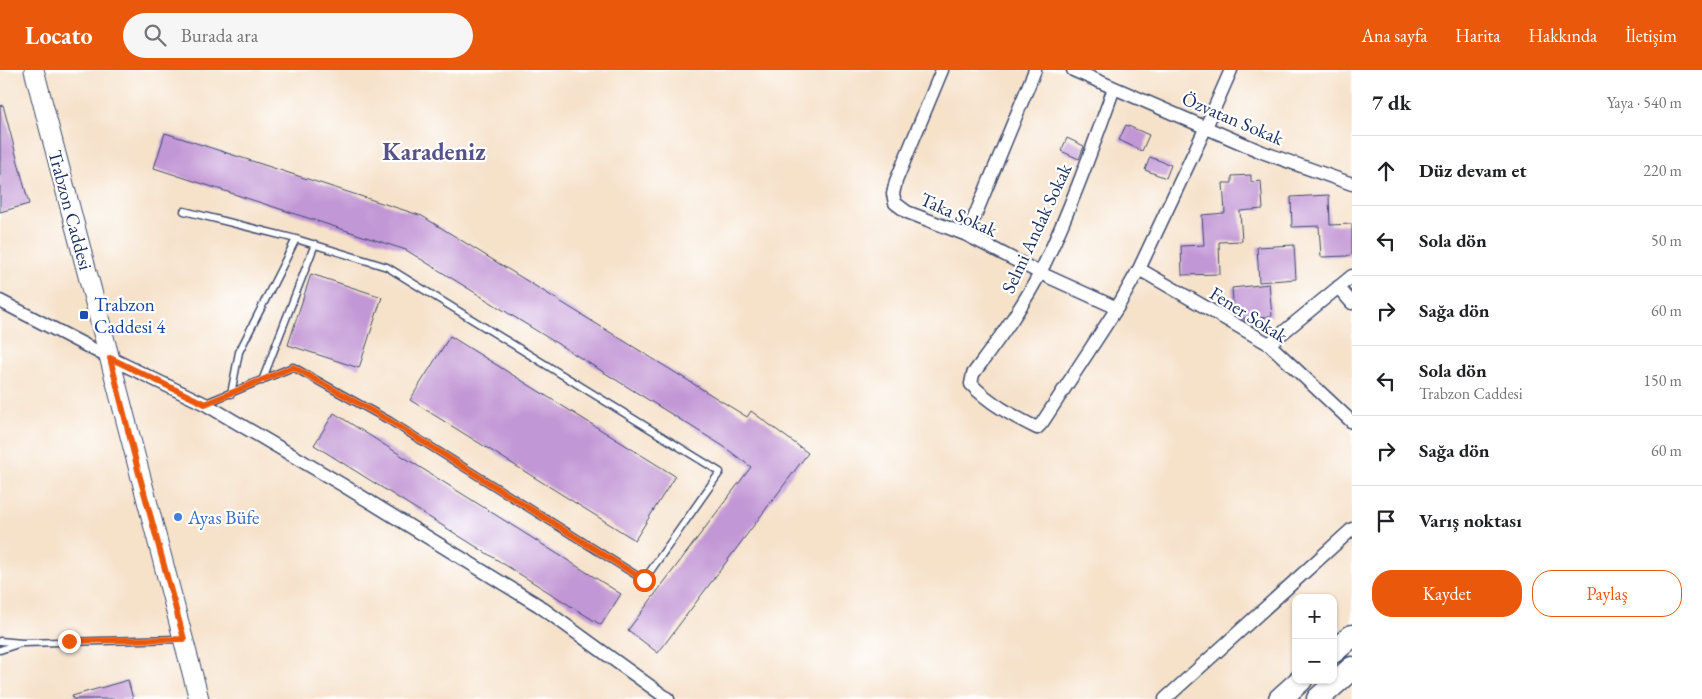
<!DOCTYPE html>
<html lang="tr">
<head>
<meta charset="utf-8">
<style>
  body { margin:0; font-family:"EB Garamond",serif; background:#f6f6f6; color:#202124 }
  .controls { position:absolute; right:15px; bottom:15px; display:grid; overflow:hidden; border-radius:10px; box-shadow:0 1px 4px #0004 }
  .controls button { width:45px; height:45px; display:grid; place-items:center; padding:0; border:0; border-bottom:1px solid #e0e0e0; background:#fff; color:#202124; font:25px sans-serif }
  .stop { position:absolute; width:15px; height:15px; margin:-11px; border:4px solid #ea580c; border-radius:50%; background:#fff }
  .stop.end { background:#ea580c; border-color:#fff; box-shadow:0 1px 5px #0008 }
  .list { margin:0; padding:0; list-style:none }
  h2 { display:flex; justify-content:space-between; align-items:center; height:65px; margin:0; padding:0 20px; font-size:21px }
  h2 small { font-size:16px; font-weight:400; color:#757577 }
  .list li { display:grid; grid-template-columns:32px 1fr auto; gap:15px; align-items:center; box-sizing:border-box; height:70px; padding:0 20px; border-top:1px solid #e0e0e0 }
  .list b { display:block; font-size:19px; white-space:nowrap }
  .list p { margin:0; font-size:16px; white-space:nowrap; color:#757577 }
  .list em { font-size:16px; font-style:normal; color:#757577 }
  .actions { display:flex; gap:10px; padding:15px 20px }
  .actions a { flex:1; padding:11px 0; border:1px solid #ea580c; border-radius:20px; text-align:center; font-size:18px; color:#ea580c }
  .actions .main { background:#ea580c; color:#fff }
  .icon { flex:none; width:28px; height:28px; fill:none; stroke:currentColor; stroke-width:2; stroke-linecap:round; stroke-linejoin:round }
  .map { position:relative; flex:none; width:1352px; height:629px; overflow:hidden }
  header { display:flex; align-items:center; gap:30px; box-sizing:border-box; height:70px; padding:0 25px; background:#ea580c; color:#fff }
  header strong { font-size:24px }
  nav { display:flex; gap:28px; margin-inline-start:auto; font-size:18px }
  .search { width:350px; height:45px; background:#f6f6f6; display:flex; align-items:center; gap:12px; box-sizing:border-box; padding:0 18px; border-radius:28px; color:#757577; font-size:19px }
  main { display:flex }
  aside { flex:1; background:#fff }
  .map>svg:first-child { display:block }
  .building { fill:#c297d5 }
  .lines { fill:none; stroke-linecap:round; stroke-linejoin:round }
  .lane-casing { stroke:#3c4a6e; stroke-width:9 }
  .street-casing { stroke:#3c4a6e; stroke-width:15 }
  .primary-casing { stroke:#3c4a6e; stroke-width:21 }
  .highway-casing { stroke:#3c4a6e; stroke-width:25 }
  .lane { stroke:#fff; stroke-width:6 }
  .street { stroke:#fff; stroke-width:12 }
  .primary { stroke:#fff; stroke-width:19 }
  .highway { stroke:#fff; stroke-width:22 }
  .route { stroke:#ea580c; stroke-width:6 }
  .transit-dot { fill:#1a4fb4; stroke:#fff; stroke-width:2 }
  .shop-dot { fill:#3f7fe0; stroke:#fff; stroke-width:2 }
  .labels { text-anchor:middle; stroke-width:4.5; stroke-linejoin:round; paint-order:stroke }
  .street-label { font-size:19px; fill:#1b2f5e; stroke:#fff }
  .transit-label { font-size:19px; fill:#164399; stroke:#fff; text-anchor:start }
  .shop-label { font-size:19px; fill:#366cbe; stroke:#fff; text-anchor:start }
  .district-label { font-size:24px; font-weight:bold; fill:#555388; stroke:#fff }
</style>
</head>
<body>
<header>
<strong>Locato</strong>
<div class="search"><svg class="icon" aria-label="search" viewBox="0 0 24 24"><circle cx="10" cy="10" r="6"/><path d="M15 15l6 6"/></svg>Burada ara</div>
<nav><a>Ana sayfa</a><a>Harita</a><a>Hakkında</a><a>İletişim</a></nav>
</header>
<main>
<div class="map">
<svg width="1352" height="629" viewBox="0 0 1352 629">
  <rect width="100%" height="100%" fill="#fff"/>
  <filter id="ink" filterUnits="userSpaceOnUse"><feTurbulence type="fractalNoise" baseFrequency=".02" numOctaves="2"/><feDisplacementMap in="SourceGraphic" scale="10" xChannelSelector="R" yChannelSelector="G"/><feConvolveMatrix kernelMatrix="1 2 1 2 8 2 1 2 1" color-interpolation-filters="sRGB"/></filter>
  <filter id="wash" filterUnits="userSpaceOnUse"><feTurbulence type="fractalNoise" baseFrequency=".0096" numOctaves="4" result="noise"/><feDisplacementMap in="SourceGraphic" scale="20" xChannelSelector="R" yChannelSelector="G"/><feGaussianBlur stdDeviation="1.12" result="paint"/><feColorMatrix in="noise" values="0 0 0 0 0 0 0 0 0 0 0 0 0 0 0 0 0 1.4 0 .05"/><feComposite in="paint" operator="in"/></filter>
  <g filter="url(#wash)">
    <rect width="100%" height="100%" fill="#f6e1c9"/>
    <g id="blocks">
      <path class="building" d="M3,35l26,99 -29,8v-106z
        M1126,55l23,10 -7,16 -23,-11z
        M165,63l257,83 325,201 4,-6 57,42 -150,200 -30,-23 123,-163 -28,-21 -317,-196 -252,-82z
        M1067,68l17,8 -5,13 -18,-8z
        M1150,87l21,8 -5,13 -21,-8z
        M1251,105v7l10,-1 2,28 -23,2 2,30 -23,1 1,32 -38,1 -1,-29 23,-1 -2,-30 23,-2 -2,-30h9v-7z
        M1329,125l1,30 22,-1v30l-5,2 -26,1 -2,-31 -27,1 -1,-30z
        M1294,175l2,34 -37,3 -2,-35z
        M311,204l71,23 -23,71 -71,-23z
        M1269,214l3,32 -27,5v-3l-4,1 -7,-4 -2,-27z
        M450,266l225,140 -40,64 -225,-140z
        M334,343l287,181 -20,31 -287,-180z
        M128,610l5,19h-60l-1,-3z"/>
    </g>
  </g>
  <g filter="url(#ink)">
    <use href="#blocks" fill-opacity="0" stroke="#3c4a6e" stroke-width="1"/>
    <g class="lines">
      <defs>
        <path id="lane" d="M184,141l112,28 91,28 333,205 -76,108 -254,-159 -97,-54 -87,36
          M262,311l53,-137
          M231,324l8,-42 57,-113
          M0,571l22,2 158,-4
          M0,580l18,-6"/>
        <path id="street" d="M942,0l-46,111 -3,13 2,9 12,9 60,23 73,38 77,35
          M1073,0l189,82 90,32
          M1114,18c-22,61 -44,123 -72,181 -19,38 -44,71 -69,105l-2,10c18,19 42,32 66,44l5,-5 75,-115 22,-39 67,-142 25,-57
          M967,165l68,-165
          M1139,199l130,75 83,78
          M1338,217l14,16
          M0,231l110,57 95,46 136,80 197,121 130,94
          M1269,274l83,-68
          M1165,629l187,-170"/>
        <path id="primary" d="M34,0l165,629"/>
        <path id="highway" d="M1333,582l19,-16
          M1280,629l21,-19
          M1318,629l34,-31"/>
      </defs>
      <use href="#lane" class="lane-casing"/>
      <use href="#street" class="street-casing"/>
      <use href="#primary" class="primary-casing"/>
      <use href="#highway" class="highway-casing"/>
      <use href="#lane" class="lane"/>
      <use href="#street" class="street"/>
      <use href="#primary" class="primary"/>
      <use href="#highway" class="highway"/>
    </g>
  </g>
  <g class="lines" filter="url(#ink)">
    <path class="route" d="M69,571l115,-2 -46,-169 -28,-112 95,46 88,-37 97,54 254,159"/>
  </g>
  <rect class="transit-dot" x="79" y="240" width="10" height="10" rx="2.5"/>
  <circle class="shop-dot" cx="178" cy="447" r="5"/>
  <g class="labels">
    <g class="street-label">
      <text transform="translate(1233 48) rotate(23)" y="7">Özvatan Sokak</text>
      <text transform="translate(71 140) rotate(75)" y="7">Trabzon Caddesi</text>
      <text transform="translate(959 144) rotate(24)" y="7">Taka Sokak</text>
      <text transform="translate(1036 158) rotate(-65)" y="7">Selmi Andak Sokak</text>
      <text transform="translate(1249 244) rotate(32)" y="7">Fener Sokak</text>
    </g>
    <g class="transit-label">
      <text x="94" y="241">Trabzon<tspan x="94" dy="22">Caddesi 4</tspan></text>
    </g>
    <g class="shop-label">
      <text x="188" y="454">Ayas Büfe</text>
    </g>
    <g class="district-label">
      <text x="434" y="90">Karadeniz</text>
    </g>
  </g>
</svg>
<div class="controls">
<button>+</button>
<button>−</button>
</div>
<div class="stop" style="left:644px;top:510px"></div>
<div class="stop end" style="left:69px;top:571px"></div>
</div>
<aside>
<h2>7 dk<small>Yaya · 540 m</small></h2>
<ul class="list">
<li><svg class="icon" aria-label="ahead" viewBox="0 0 24 24"><path d="M12 20V5M6 11l6-6 6 6"/></svg><div><b>Düz devam et</b></div><em>220 m</em></li>
<li><svg class="icon" aria-label="left" viewBox="0 0 24 24"><path d="M17 20v-9H6M10 6l-5 5 5 5"/></svg><div><b>Sola dön</b></div><em>50 m</em></li>
<li><svg class="icon" aria-label="right" viewBox="0 0 24 24"><path d="M7 20v-9h11M14 6l5 5-5 5"/></svg><div><b>Sağa dön</b></div><em>60 m</em></li>
<li><svg class="icon" aria-label="left" viewBox="0 0 24 24"><path d="M17 20v-9H6M10 6l-5 5 5 5"/></svg><div><b>Sola dön</b><p>Trabzon Caddesi</p></div><em>150 m</em></li>
<li><svg class="icon" aria-label="right" viewBox="0 0 24 24"><path d="M7 20v-9h11M14 6l5 5-5 5"/></svg><div><b>Sağa dön</b></div><em>60 m</em></li>
<li><svg class="icon" aria-label="arrive" viewBox="0 0 24 24"><path d="M6 21V4h12l-3 4 3 4H6"/></svg><div><b>Varış noktası</b></div></li>
</ul>
<div class="actions"><a class="main">Kaydet</a><a>Paylaş</a></div>
</aside>
</main>
</body>
</html>
